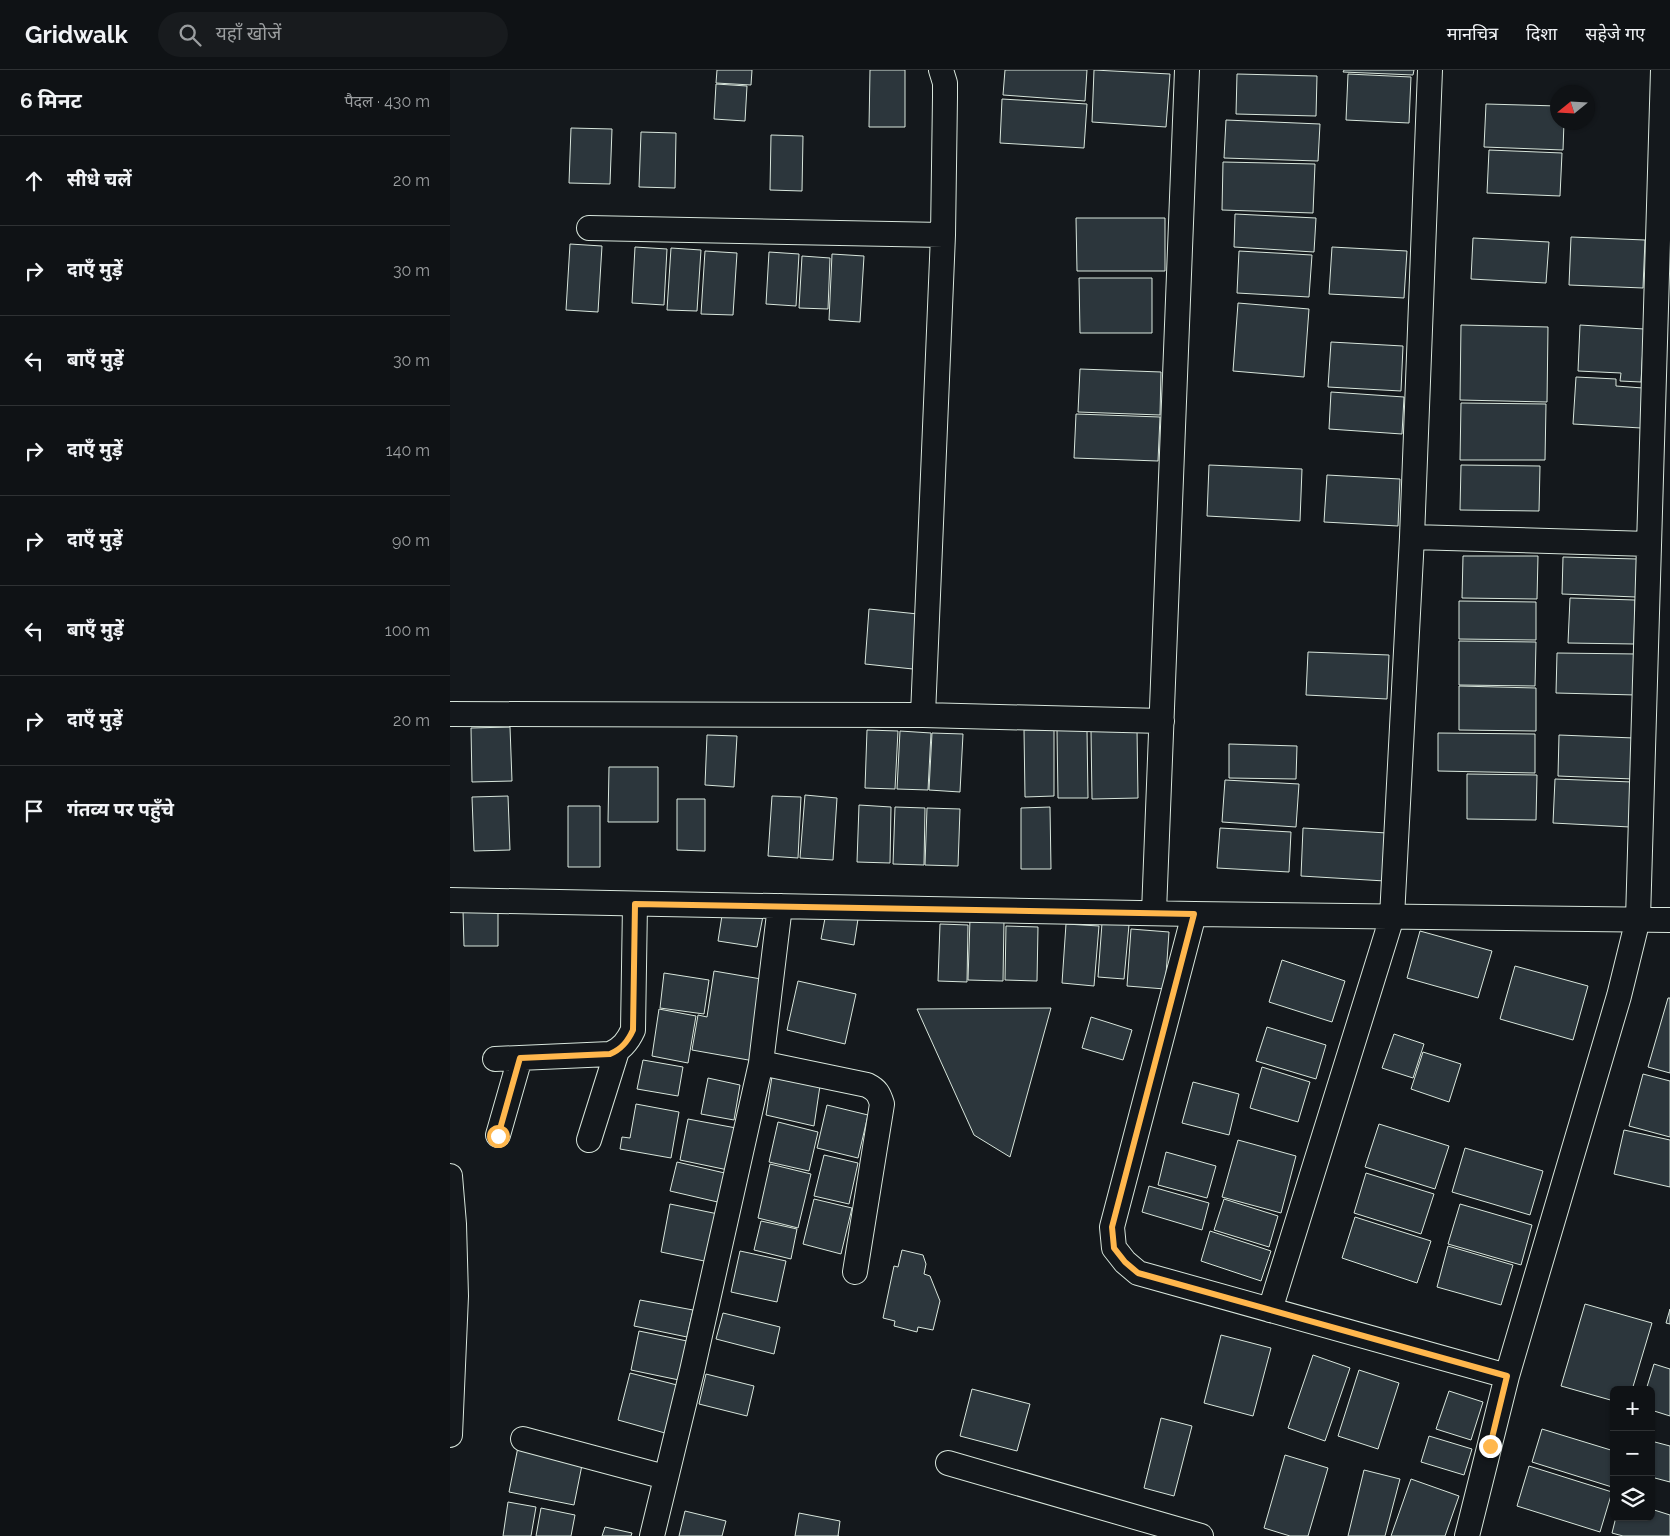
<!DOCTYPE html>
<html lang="hi">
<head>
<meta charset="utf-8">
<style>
  body { margin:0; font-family:Raleway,"Noto Sans Devanagari",sans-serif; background:#181b1e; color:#f1f3f6 }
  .controls { position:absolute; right:15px; bottom:15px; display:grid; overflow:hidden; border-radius:8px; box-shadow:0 1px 4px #0004 }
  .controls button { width:45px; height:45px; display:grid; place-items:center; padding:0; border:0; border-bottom:1px solid #2f3234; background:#0f1215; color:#f1f3f6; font:25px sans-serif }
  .compass { position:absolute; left:1100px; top:15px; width:45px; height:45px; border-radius:50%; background:#0f1215; box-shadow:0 1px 4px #0004; rotate:252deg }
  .stop { position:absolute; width:15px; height:15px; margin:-11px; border:4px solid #ffb74d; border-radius:50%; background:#fff }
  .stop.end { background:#ffb74d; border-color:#fff; box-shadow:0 1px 5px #0008 }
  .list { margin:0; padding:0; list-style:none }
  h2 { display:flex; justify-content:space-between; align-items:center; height:65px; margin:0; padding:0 20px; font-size:21px }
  h2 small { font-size:16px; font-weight:400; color:#9b9ea0 }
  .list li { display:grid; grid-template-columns:32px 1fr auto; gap:15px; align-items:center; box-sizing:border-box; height:90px; padding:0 20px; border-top:1px solid #2f3234 }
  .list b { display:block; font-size:19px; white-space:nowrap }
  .list em { font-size:16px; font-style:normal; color:#9b9ea0 }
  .icon { flex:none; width:28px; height:28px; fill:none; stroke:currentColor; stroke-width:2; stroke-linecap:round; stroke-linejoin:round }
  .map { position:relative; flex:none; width:1220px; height:1466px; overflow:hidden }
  header { display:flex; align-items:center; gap:30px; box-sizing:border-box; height:70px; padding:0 25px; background:#0f1215; border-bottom:1px solid #2f3234 }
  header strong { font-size:24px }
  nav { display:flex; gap:28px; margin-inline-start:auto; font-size:18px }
  .search { width:350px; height:45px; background:#181b1e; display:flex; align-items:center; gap:12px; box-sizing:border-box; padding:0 18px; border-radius:28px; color:#9b9ea0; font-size:19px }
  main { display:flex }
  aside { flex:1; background:#0f1215 }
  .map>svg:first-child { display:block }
  .building { fill:#2c363c; stroke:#d8e6dc }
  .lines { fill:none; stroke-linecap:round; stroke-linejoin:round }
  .street-casing { stroke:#d8e6dc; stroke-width:26 }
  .street { stroke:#14181c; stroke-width:24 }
  .route { stroke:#ffb74d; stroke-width:6 }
</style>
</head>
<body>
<header>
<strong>Gridwalk</strong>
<div class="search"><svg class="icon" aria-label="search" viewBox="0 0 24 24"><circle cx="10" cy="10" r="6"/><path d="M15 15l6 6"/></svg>यहाँ खोजें</div>
<nav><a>मानचित्र</a><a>दिशा</a><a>सहेजे गए</a></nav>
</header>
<main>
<aside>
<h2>6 मिनट<small>पैदल · 430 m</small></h2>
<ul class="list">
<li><svg class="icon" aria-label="ahead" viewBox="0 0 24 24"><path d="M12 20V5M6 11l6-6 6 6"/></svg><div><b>सीधे चलें</b></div><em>20 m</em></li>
<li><svg class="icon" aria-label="right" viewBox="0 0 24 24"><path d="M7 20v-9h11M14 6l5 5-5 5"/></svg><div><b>दाएँ मुड़ें</b></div><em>30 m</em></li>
<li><svg class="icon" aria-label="left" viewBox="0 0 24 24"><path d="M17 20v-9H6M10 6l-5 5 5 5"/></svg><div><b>बाएँ मुड़ें</b></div><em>30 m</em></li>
<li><svg class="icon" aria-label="right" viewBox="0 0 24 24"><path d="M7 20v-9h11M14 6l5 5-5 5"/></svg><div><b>दाएँ मुड़ें</b></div><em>140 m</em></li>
<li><svg class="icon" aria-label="right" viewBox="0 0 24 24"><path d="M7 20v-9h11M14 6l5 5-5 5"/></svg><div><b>दाएँ मुड़ें</b></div><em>90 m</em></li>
<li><svg class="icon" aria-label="left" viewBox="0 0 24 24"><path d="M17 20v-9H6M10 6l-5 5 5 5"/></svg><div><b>बाएँ मुड़ें</b></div><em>100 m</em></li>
<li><svg class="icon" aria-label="right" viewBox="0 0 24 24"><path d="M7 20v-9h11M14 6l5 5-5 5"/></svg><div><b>दाएँ मुड़ें</b></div><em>20 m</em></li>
<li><svg class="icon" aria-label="arrive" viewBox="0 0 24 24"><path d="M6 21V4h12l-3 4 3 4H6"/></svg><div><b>गंतव्य पर पहुँचे</b></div></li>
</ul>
</aside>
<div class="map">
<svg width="1220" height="1466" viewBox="0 0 1220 1466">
  <rect width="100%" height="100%" fill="#14181c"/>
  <path class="building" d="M267,0h35l-1,15 -35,-2z
    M420,0h35v57h-36z
    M555,0h82l-2,31 -82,-6z
    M644,0l76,4 -4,53 -74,-5z
    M894,0h70l-1,5 -70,-3z
    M787,4l80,2 -1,40 -80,-2z
    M898,4l63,3 -2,46 -63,-3z
    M266,14l31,2 -2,35 -31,-2z
    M552,29l85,5 -3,44 -84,-5z
    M1036,34l72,2v16h6l-1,28 -79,-3z
    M776,50l94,4 -2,37 -94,-3z
    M121,58l41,1 -2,55 -41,-1z
    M191,62l35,1 -1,55 -36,-1z
    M321,65l32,1 -1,55 -32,-1z
    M1039,80l73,3 -2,43 -73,-3z
    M773,92l92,2 -2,49 -91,-3z
    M785,144l81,4 -2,34 -80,-5z
    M626,148h89v53h-88z
    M1121,167l74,3 -2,48 -74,-3z
    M1023,168l76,4 -3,41 -75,-4z
    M120,174l32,2 -4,66 -32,-2z
    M185,177l32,2 -3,56 -32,-2z
    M882,177l75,4 -3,47 -75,-4z
    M221,178l30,2 -4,61 -30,-1z
    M255,181l32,2 -4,62 -32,-1z
    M789,181l73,4 -3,42 -72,-4z
    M319,182l30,2 -3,52 -30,-2z
    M382,184l32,2 -4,66 -31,-2z
    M352,186l28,2 -2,51 -29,-1z
    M629,208h73v55h-72z
    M788,233l71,6 -5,68 -71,-6z
    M1011,255l87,2 -1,75 -87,-2z
    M1130,255l64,4 -3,53 -21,-1 1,-8 -43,-2z
    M881,272l72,4 -2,45 -73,-4z
    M630,299l81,3 -1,43 -82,-3z
    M1126,307l40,2v7l27,2 -2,40 -68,-4z
    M881,322l73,5 -2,37 -73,-5z
    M1011,333l85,1 -1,56h-85z
    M626,344l84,3 -2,44 -84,-3z
    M759,395l93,4 -2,52 -93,-5z
    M1011,395l79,1 -1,45 -79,-1z
    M877,405l73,4 -2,47 -74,-4z
    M1013,486h75l-1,43 -75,-1z
    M1113,487l74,2 -1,38 -74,-3z
    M1120,528l65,2 -1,44 -66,-1z
    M1009,531l77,1v38l-77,-1z
    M419,539l49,5 -5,55 -48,-5z
    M1009,571l77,1 -1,44 -76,-1z
    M858,582l81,3 -2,44 -81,-4z
    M1107,583l80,1 -1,41 -80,-2z
    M1009,616l77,2v43l-77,-1z
    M60,657l2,54 -40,1 -1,-54z
    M687,659l1,69 -46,1 -1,-69z
    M417,660l31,1 -3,58 -30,-1z
    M574,660h30v66l-29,1z
    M607,660h30l1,68h-30z
    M450,661l31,2 -3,57 -31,-1z
    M482,663l31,1 -3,58 -31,-2z
    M988,663l97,1v39l-97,-2z
    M257,665l30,1 -3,51 -29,-2z
    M1109,665l75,3 -1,41 -75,-3z
    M779,674l68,2 -1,33 -67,-1z
    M159,697h49v55h-50z
    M1017,704l70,1 -1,45 -69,-1z
    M1105,709l77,3 -2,45 -77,-4z
    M775,710l74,4 -3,43 -74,-5z
    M355,725l32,3 -4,62 -33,-2z
    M58,726l2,54 -36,1 -2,-54z
    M322,726l29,1 -3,61 -30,-2z
    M227,729h28v52l-28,-1z
    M409,735l32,2 -1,56 -33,-1z
    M118,736h32v61h-32z
    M445,737l30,1 -1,57 -31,-1z
    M600,737l1,62h-30v-61z
    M477,738l33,1 -2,57 -33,-1z
    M770,758l71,4 -2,40 -72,-4z
    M853,758l84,5 -2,48 -84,-5z
    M273,839l40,7 -6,31 -39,-6z
    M13,841h35v35h-34z
    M376,843l32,6 -4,26 -33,-6z
    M520,849l34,1 -1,61 -35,-1z
    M652,853l27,2 -5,54 -26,-2z
    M490,854l28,1 -1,57 -29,-1z
    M616,854l33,2 -5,60 -32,-3z
    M556,856l32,1 -1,54 -32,-1z
    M681,859l38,3 -4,57 -38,-3z
    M970,861l72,20 -14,47 -71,-20z
    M832,890l63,21 -13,41 -63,-20z
    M1065,896l73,20 -15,54 -73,-21z
    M264,901l53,9 -13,81 -62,-11 6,-35 9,2z
    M214,903l45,7 -5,34 -44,-6z
    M348,911l58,13 -11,50 -58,-14z
    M1218,928h2v75l-22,-6z
    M601,938l-41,149 -36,-22 -57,-126z
    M209,939l37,7 -8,47 -36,-7z
    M641,947l41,13 -9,30 -41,-12z
    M817,957l59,18 -10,34 -60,-18z
    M944,964l30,10 -11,34 -31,-10z
    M973,982l38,12 -12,38 -38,-13z
    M193,990l40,7 -5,29 -41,-7z
    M812,997l48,15 -12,40 -48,-14z
    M323,1000l48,9 -7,47 -48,-11z
    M1193,1004l27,7v56l-41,-11z
    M258,1008l32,7 -6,35 -33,-6z
    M743,1012l46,12 -10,41 -47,-12z
    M186,1034l43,8 -8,46 -51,-9 2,-12 8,1z
    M377,1035l41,10 -10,43 -41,-10z
    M238,1049l48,9 -8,42 -48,-10z
    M328,1052l40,10 -9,39 -40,-9z
    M929,1054l70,22 -14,43 -70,-22z
    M1174,1060l46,10v47l-56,-13z
    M788,1070l58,16 -15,57 -59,-16z
    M1015,1078l78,23 -13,44 -78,-23z
    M716,1082l50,14 -9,32 -49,-13z
    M374,1085l34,8 -9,41 -35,-8z
    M227,1092l52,12 -7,29 -52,-12z
    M320,1094l41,10 -13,54 -40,-10z
    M916,1103l68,21 -13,40 -67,-21z
    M699,1116l60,17 -7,27 -60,-18z
    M364,1129l38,9 -11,46 -38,-10z
    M774,1129l54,17 -9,31 -55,-17z
    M220,1134l48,10 -9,48 -48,-10z
    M1010,1134l72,21 -11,40 -73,-21z
    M905,1147l76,24 -14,42 -75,-25z
    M311,1151l36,8 -6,30 -37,-9z
    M760,1161l61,20 -10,30 -60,-20z
    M998,1176l65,19 -12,40 -64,-18z
    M452,1180l21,5 3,9 -2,10 6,2 10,25 -7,29 -15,-3 -1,5 -23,-6 1,-5 -12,-3 11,-52 4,1z
    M290,1181l46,10 -9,41 -46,-10z
    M190,1230l53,10 -6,27 -53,-11z
    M1135,1234l67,19 -20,67h-18v11l-53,-15z
    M1220,1239v15l-4,-1z
    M273,1243l57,14 -6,27 -58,-15z
    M189,1261l48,10 -8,39 -48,-10z
    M771,1265l50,13 -18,68 -49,-13z
    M863,1285l37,13 -25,73 -37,-13z
    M1204,1294l16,5v47l-19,-6v-20h-5z
    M909,1300l40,13 -21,66 -40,-13z
    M180,1303l47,12 -12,48 -47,-13z
    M256,1304l48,12 -7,30 -48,-12z
    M522,1319l58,15 -13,47 -57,-15z
    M999,1321l34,11 -12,38 -35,-11z
    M711,1348l31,8 -18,70 -30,-8z
    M1092,1359l72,22v30l-2,6 -80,-25z
    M979,1366l43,13 -8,26 -43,-13z
    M1201,1371l19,5v36l-19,-5z
    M68,1377l65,13 -9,45 -65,-13z
    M835,1385l43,13 -20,68h-18l-26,-8z
    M1079,1396l83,26 -12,40 -83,-26z
    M914,1400l36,9 -15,57h-37z
    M961,1409l48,17 -14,40h-54z
    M58,1432l28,5 -5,29h-28z
    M91,1438l34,7 -4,21h-35z
    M1201,1439l19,6v21h-47l-11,-3 4,-16h35z
    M235,1441l41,10 -4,15h-43z
    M349,1443l41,8 -2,15h1h-44z
    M155,1457l27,6 -1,3h-29z"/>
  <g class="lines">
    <defs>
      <path id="street" d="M139,158l354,7
        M962,467l237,7
        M0,644l473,1 239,6
        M473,645l20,-480 2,-138v-14l-4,-13
        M0,830l744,14 476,6
        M704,842l33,-842
        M744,844l-82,313 2,21 11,14 13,11 369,103
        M45,989l115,-5c12,-5 18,-13 23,-24l2,-126
        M311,993l106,22c10,5 12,9 15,19l-27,168
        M48,1065l22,-77
        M139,1070l28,-89
        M0,1106l4,48 2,72 -6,139
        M820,1240l122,-393 20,-380 18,-467
        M73,1369l142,38
        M498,1393l253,73
        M202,1466l40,-165 69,-308 19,-157
        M1017,1466l40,-160 112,-380 19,-77 25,-849"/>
    </defs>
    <use href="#street" class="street-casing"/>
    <use href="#street" class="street"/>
  </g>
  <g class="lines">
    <path class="route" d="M48,1066l22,-78 90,-4c12,-5 18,-13 23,-24l2,-126 559,10 -82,313 2,21 11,14 13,11 369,103 -17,70"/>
  </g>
</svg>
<div class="controls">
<button>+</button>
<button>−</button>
<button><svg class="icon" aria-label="layers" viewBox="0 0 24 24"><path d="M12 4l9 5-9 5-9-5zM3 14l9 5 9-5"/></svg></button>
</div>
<svg class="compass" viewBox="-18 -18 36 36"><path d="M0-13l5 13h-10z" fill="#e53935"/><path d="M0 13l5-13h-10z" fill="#9b9ea0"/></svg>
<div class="stop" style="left:48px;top:1066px"></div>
<div class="stop end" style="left:1040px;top:1376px"></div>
</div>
</main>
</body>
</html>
